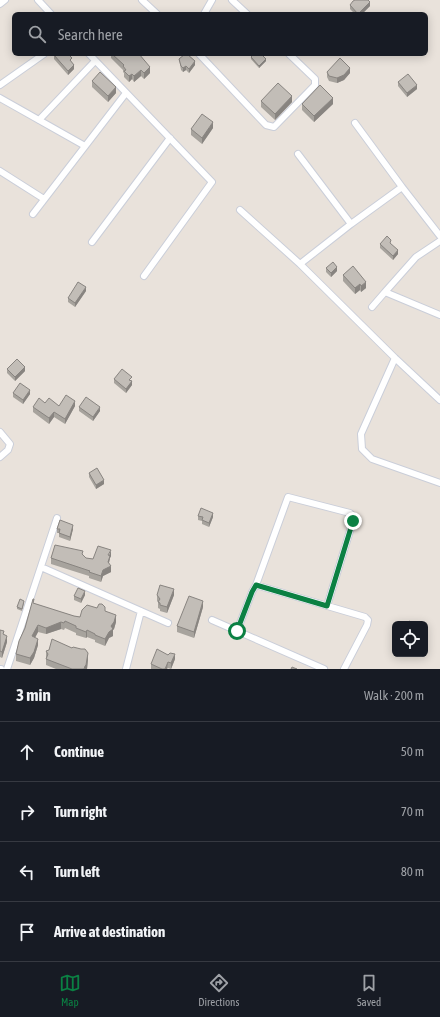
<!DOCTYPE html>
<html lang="en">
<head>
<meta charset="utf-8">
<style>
  body { margin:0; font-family:"Asap Condensed",sans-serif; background:#242831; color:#f1f3f6 }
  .controls { position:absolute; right:12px; bottom:12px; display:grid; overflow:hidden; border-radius:6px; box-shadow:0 2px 10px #0003 }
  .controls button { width:36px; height:36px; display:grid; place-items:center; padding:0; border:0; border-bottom:1px solid #363941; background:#171b24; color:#f1f3f6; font:20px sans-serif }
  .stop { position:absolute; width:12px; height:12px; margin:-9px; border:3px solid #0b8043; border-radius:50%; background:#fff }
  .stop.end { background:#0b8043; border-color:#fff; box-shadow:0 1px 4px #0008 }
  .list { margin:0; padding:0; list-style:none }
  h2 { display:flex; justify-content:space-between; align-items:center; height:52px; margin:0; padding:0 16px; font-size:17px }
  h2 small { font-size:13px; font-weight:400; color:#9ea1a6 }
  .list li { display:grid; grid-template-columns:26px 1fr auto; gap:12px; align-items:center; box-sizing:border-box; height:60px; padding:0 16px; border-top:1px solid #363941 }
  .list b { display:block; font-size:15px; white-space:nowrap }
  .list em { font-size:13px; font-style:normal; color:#9ea1a6 }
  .icon { flex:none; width:22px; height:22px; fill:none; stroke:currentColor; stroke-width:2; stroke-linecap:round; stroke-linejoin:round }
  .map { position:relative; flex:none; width:440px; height:669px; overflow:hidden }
  .search { position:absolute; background:#171b24; box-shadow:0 2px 10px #0003; left:12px; right:12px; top:12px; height:44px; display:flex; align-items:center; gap:10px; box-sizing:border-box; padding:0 14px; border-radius:6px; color:#9ea1a6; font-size:15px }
  .sheet { height:292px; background:#171b24 }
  nav { display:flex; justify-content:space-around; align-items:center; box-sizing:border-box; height:56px; border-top:1px solid #363941; background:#171b24; font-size:11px; color:#9ea1a6 }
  nav a { display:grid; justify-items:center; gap:2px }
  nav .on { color:#0b8043 }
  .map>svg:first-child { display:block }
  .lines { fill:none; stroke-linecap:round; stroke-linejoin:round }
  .street-casing { stroke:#caced9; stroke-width:8 }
  .street { stroke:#fff; stroke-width:6 }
  .wall { fill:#a7a39d }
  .shaded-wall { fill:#888480 }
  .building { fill:#c2bdb7; stroke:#888480 }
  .route { stroke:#0b8043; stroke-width:5 }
</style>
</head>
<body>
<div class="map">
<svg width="440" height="669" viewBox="0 0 440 669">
  <rect width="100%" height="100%" fill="#e9e2db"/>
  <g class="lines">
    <defs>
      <path id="street" d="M38,0l13,14
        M142,0l15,14
        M232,0l15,14
        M0,4l5,-4
        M204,14l8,-14
        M89,54l123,128 -68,94
        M199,54l67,71 8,2 41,-42v-6l-26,-25
        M0,85l44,-31
        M0,98l85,48
        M39,120l56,-59
        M355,123l47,64 38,49
        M298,154l53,70
        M0,171l44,28
        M240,210l60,54 95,94 45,42
        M33,214l93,-121
        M92,242l78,-104
        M300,264l51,-40 51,-37
        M385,292l31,-35 24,-16
        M372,307l13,-15 55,23
        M395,358l-34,76 1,15 10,10 68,24
        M0,432l10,12 -2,6 -8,7
        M41,567l127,56
        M256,585l109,32 3,3 -1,5 -23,44
        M212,620l112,49
        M237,631l15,-39 4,-7 32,-88 62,16 3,3v5l-26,85
        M0,669h1
        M7,669l50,-151
        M126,669l15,-58"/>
    </defs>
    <use href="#street" class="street-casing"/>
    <use href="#street" class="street"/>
  </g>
  <path class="wall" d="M350,5l20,1 -8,8h-7l-5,-5z
    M111,54h29l-1,1 11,18 -6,6 -3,-3 -7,6 -2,-3 -3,3 -5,-5v-4l-1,-1v-2l-12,-12z
    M54,55l18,8 2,6 -6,6 -14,-16z
    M251,57l15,4 -7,7 -8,-9z
    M179,59l16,6 -6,8 -3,-3 -3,2 -2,-2z
    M327,72l23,1 -6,7 -7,3 -8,-2 -2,-4z
    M92,81l24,12 -8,9 -16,-15z
    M398,82l19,7 -10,8 -9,-11z
    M261,101l31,1 -17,18 -14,-13z
    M302,104h31l-19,18 -12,-12z
    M213,128l-11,16 -11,-9v-6z
    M380,244l18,10 -5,6 -13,-12z
    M326,268l11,3 -6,6 -5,-5z
    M343,275l23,13 -5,4 -1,-2 -5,4 -12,-13z
    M86,291l-11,16 -7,-5v-4z
    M7,369l18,2 -10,10 -8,-8z
    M114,379l18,2v4l-6,8 -12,-10z
    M13,393l17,1 -7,10 -10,-7z
    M45,403l14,3h16l-10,18 -11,-7 -5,7 -16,-12v-5z
    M79,407l21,4 -7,10 -14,-10z
    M89,473l15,11 -8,5 -7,-12z
    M198,516l15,1 -4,10 -7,-3v-3l-4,-1z
    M57,529h16l-3,12 -11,-4v-4h-2z
    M83,555l3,3 7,1 18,-3 -1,2 -1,5 2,9 -8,4 -2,6 -12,-4v-2l-38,-12v-6z
    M85,595l-4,8 -7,-3v-4z
    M157,595h17l-7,18 -7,-2v-2l-2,-1v-6l-1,-1z
    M24,603l-2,8 -5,-2v-2z
    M34,604l40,12 6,1 25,-6 11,11 -2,7 -1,1v6l-4,2 -4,8 -10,-4v-2l-8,-3 -1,1 -10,-3v-2l-11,-5 -1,2 -3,-1 -15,5 -8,-2 -3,6 3,7 -4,13 -4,7 -14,-4v-7z
    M203,607l-9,31 -17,-6v-6z
    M0,630l4,5 3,7 -5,16 -2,-1z
    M72,648l16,11 -1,10h-31l-10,-4v-14z
    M168,655l7,4 -4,10 -3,-1 -1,1h-16v-5z"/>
  <path class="shaded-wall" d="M370,2v4l-8,8h-4z
    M266,59v2l-7,7v-2z
    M195,61v4l-6,8v-4z
    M74,65v4l-6,6v-4z
    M186,66v4l-3,2v-4z
    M150,67v6l-6,6v-6z
    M350,68v5l-6,7 -7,3v-5z
    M141,70v6l-7,6v-6z
    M132,74v5l-3,3v-6z
    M417,85v4l-10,8v-4z
    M116,87v6l-8,9v-6z
    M292,96v6l-17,18v-6z
    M333,98v6l-19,18v-6z
    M213,122v6l-11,16v-6z
    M398,250v4l-5,6v-4z
    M337,267v4l-6,6v-4z
    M366,282v6l-5,4v-6z
    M360,284v6l-5,4v-6z
    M86,287v4l-11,16v-4z
    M25,367v4l-10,10v-4z
    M132,381v4l-6,8v-4z
    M30,390v4l-7,10v-4z
    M75,401v5l-10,18v-5z
    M100,407v4l-7,10v-4z
    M54,412v5l-5,7v-6z
    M104,480v4l-8,5v-4z
    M213,513v4l-4,10v-4z
    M73,525v4l-3,12v-4z
    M111,550v6l-1,2 -2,9 3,-1v6l-8,4 -2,6v-6z
    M174,589v6l-7,18v-6z
    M85,591v4l-4,8v-4z
    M203,601v6l-9,31v-6z
    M116,615v7l-2,7 -1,1v6l-4,2 -4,8v-7z
    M61,622v7l-15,5v-6z
    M38,625v7l-6,11v-7z
    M87,630v7l-1,1v-6z
    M7,636v6l-5,16v-6z
    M38,639v6l-4,13 -4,7v-7z
    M88,653v6l-1,10h-3z
    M175,654v5l-4,10v-6z
    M168,662l-1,7h-2z"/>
  <path class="building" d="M355,0h13l2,2 -12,12 -8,-9 3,-4z
    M55,54h13l4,4 -2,2 4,5 -6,6 -14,-16z
    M112,54h27l11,13 -6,6 -3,-3 -7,6 -2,-2 -3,2 -5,-5 2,-1 -3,-4 1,-1z
    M185,54h2l8,7 -6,8 -3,-3 -3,2 -2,-2 -2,-7z
    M254,54h7l5,5 -7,7 -8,-9z
    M340,58l10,10 -6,7 -7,3 -8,-2 -2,-4z
    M100,72l16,15 -8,9 -16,-15z
    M408,74l9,11 -10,8 -9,-11z
    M278,83l14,13 -17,18 -14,-13z
    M320,85l13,13 -19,18 -12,-12z
    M202,114l11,8 -11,16 -11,-9z
    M387,236l4,4 -1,3 8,7 -5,6 -13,-12z
    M333,262l4,5 -6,6 -5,-5z
    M353,266l13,16 -5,4 -1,-2 -5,4 -12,-13z
    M78,282l8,5 -11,16 -7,-5z
    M17,359l8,8 -10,10 -8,-8z
    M122,369l10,8 -3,3 3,1 -6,8 -12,-10z
    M20,383l10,7 -7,10 -10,-7z
    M66,395l9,6 -10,18 -11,-7 -5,6 -16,-11 6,-9 6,5 4,-5 10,8z
    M86,397l14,10 -7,10 -14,-10z
    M97,468l7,12 -8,5 -7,-12z
    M201,508l12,5 -4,10 -7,-3 1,-3 -5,-1z
    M60,520l13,5 -3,12 -11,-4 1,-4h-3z
    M55,545l28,6 -1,3 4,4 7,1 5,-13 13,4 -3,5 2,1 -2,6 3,4 -8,4 -2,6 -12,-4 1,-1 -39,-13z
    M160,585l14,4 -7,18 -7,-2v-2l-2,-1 2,-3 -3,-4z
    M78,588l7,3 -4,8 -7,-3z
    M189,596l14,5 -9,31 -17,-6z
    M20,599l4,2 -2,8 -5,-2z
    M33,599h1l-1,4 41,13 6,1 2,-7 5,-5 10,3 2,-4h3l3,3v4l11,4 -2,7 -3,4 2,3 -4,3 -4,7 -10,-4v-1l-8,-4 -1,2 -10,-4v-2l-11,-5 -1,2 -3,-1 -15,6 -8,-3 -6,11 6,3 -4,13 -4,6 -14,-4 3,-13 6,-13z
    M409,621l7,3h-8z
    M0,630l4,1 -1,3 4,2 -5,16 -2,-1z
    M52,639l20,9 1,-1 8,2h4l3,4 -2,12 -1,1 -1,3h-12l-26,-10 2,-5 -2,-3 3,-1z
    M157,649l11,6 2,-2 5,1 -4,9 -3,-1 -3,7h-3l-11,-5z
    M292,667l5,2h-6z"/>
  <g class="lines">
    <path class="route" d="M237,631l15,-39 4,-7 71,21 26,-85"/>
  </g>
</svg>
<div class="controls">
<button><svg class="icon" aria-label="locate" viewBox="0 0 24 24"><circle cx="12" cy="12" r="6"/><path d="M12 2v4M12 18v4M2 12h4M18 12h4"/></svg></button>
</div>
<div class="stop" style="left:237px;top:631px"></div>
<div class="stop end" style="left:353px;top:521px"></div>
<div class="search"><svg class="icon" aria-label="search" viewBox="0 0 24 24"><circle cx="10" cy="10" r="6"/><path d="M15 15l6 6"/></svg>Search here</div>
</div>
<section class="sheet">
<h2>3 min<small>Walk · 200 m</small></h2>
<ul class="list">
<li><svg class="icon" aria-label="ahead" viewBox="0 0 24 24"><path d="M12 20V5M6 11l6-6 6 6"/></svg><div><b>Continue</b></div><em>50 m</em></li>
<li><svg class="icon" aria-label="right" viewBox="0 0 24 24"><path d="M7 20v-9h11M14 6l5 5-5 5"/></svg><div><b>Turn right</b></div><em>70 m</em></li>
<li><svg class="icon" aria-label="left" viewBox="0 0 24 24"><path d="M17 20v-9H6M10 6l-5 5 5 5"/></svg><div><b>Turn left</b></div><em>80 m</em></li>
<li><svg class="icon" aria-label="arrive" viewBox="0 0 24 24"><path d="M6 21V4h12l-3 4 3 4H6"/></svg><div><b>Arrive at destination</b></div></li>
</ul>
</section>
<nav>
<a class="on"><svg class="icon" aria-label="map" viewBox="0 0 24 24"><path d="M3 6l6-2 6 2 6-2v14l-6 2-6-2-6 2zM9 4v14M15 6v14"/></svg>Map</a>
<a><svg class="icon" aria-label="directions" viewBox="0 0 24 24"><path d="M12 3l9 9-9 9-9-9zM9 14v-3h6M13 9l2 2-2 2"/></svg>Directions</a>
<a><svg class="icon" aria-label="saved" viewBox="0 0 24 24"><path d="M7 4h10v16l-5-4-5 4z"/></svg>Saved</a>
</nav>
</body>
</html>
